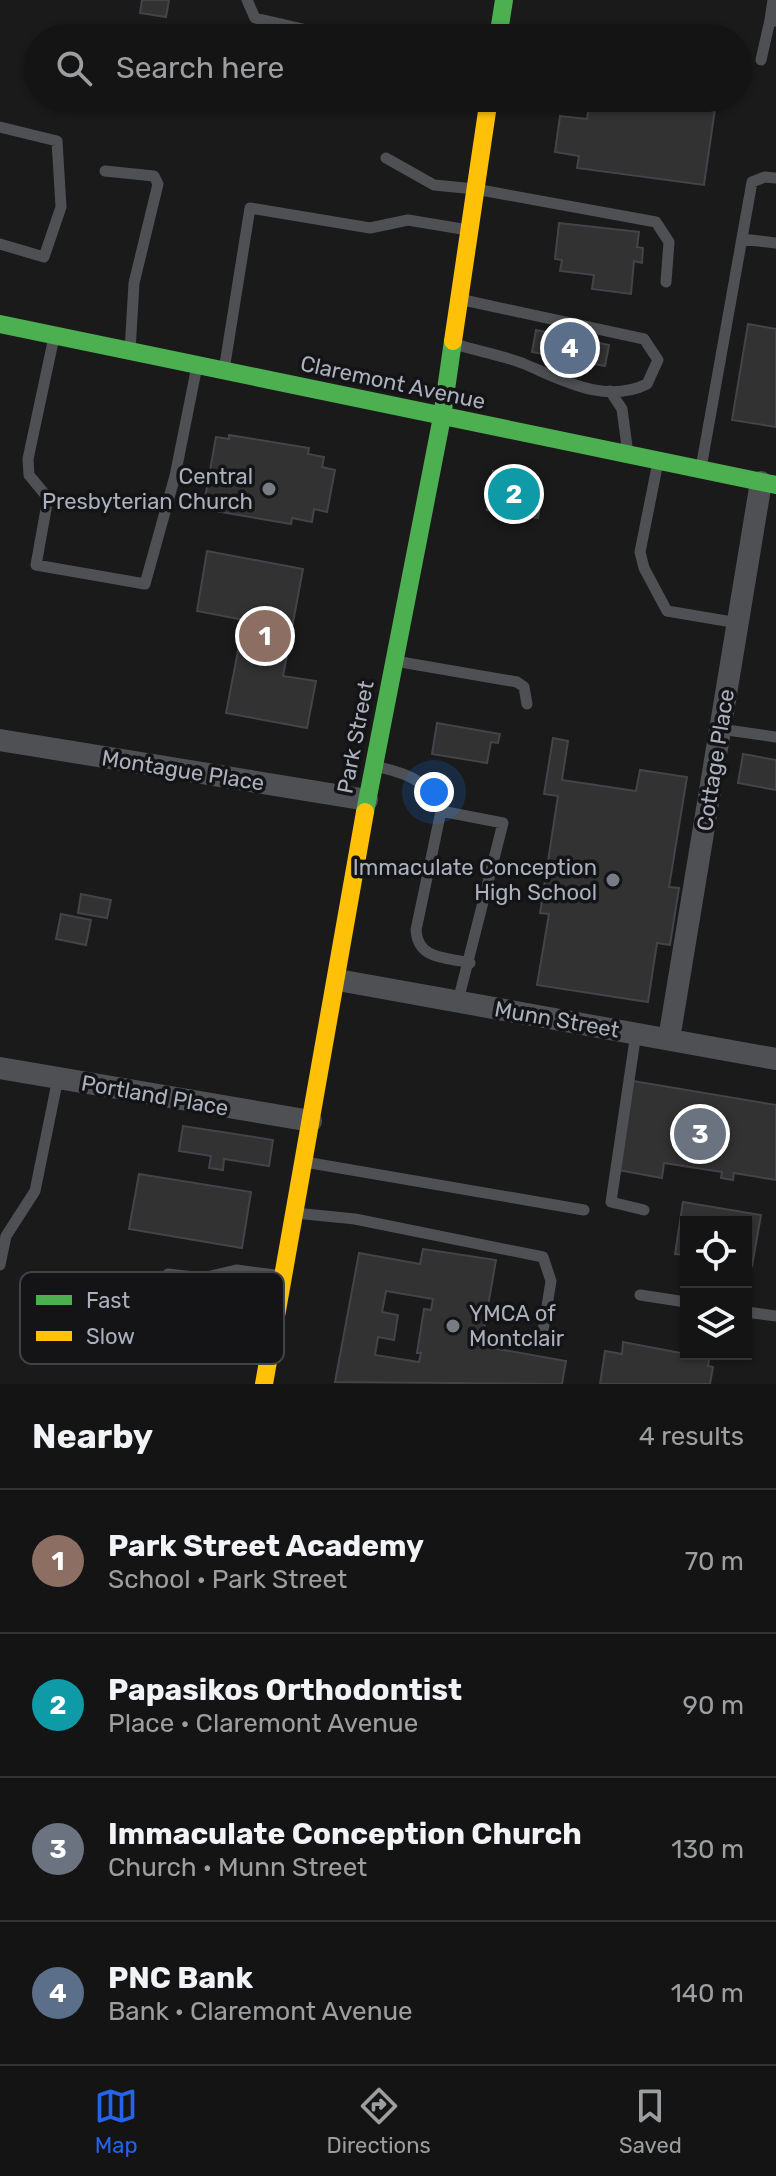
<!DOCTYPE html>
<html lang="en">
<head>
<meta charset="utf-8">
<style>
  body { margin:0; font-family:Rubik,sans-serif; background:#212122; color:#f1f3f6 }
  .controls { position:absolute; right:24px; bottom:24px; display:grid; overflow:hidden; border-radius:0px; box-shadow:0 2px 6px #0004 }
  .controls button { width:72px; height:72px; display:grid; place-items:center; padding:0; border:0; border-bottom:2px solid #333334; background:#141414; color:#f1f3f6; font:40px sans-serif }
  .you { position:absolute; left:434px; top:792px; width:28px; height:28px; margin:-20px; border:6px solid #fff; border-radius:50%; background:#1a73e8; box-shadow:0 0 0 12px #1a73e833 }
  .badge { display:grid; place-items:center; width:52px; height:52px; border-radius:50%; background:#2563eb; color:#fff; font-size:26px; font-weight:700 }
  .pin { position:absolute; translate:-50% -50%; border:4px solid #fff; box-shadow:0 2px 8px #0006 }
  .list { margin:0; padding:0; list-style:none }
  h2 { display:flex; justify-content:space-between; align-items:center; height:104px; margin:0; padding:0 32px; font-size:34px }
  h2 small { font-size:26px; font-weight:400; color:#9d9ea0 }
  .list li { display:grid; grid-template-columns:52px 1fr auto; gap:24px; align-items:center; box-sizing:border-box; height:144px; padding:0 32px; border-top:2px solid #333334 }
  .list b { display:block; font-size:30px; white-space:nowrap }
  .list p { margin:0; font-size:26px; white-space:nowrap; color:#9d9ea0 }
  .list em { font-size:26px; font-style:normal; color:#9d9ea0 }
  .icon { flex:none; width:44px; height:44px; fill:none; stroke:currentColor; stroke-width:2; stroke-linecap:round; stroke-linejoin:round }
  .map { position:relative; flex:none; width:776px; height:1384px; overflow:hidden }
  .search { position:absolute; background:#141414; box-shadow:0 2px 6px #0004; left:24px; right:24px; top:24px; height:88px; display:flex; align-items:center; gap:20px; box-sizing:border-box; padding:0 28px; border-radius:44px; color:#9d9ea0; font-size:30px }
  .sheet { height:680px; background:#141414 }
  nav { display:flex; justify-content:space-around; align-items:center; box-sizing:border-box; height:112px; border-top:2px solid #333334; background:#141414; font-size:22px; color:#9d9ea0 }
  nav a { display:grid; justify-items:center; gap:4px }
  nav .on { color:#2563eb }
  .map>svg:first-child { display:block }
  .building { fill:#323233; stroke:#434447; stroke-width:2; fill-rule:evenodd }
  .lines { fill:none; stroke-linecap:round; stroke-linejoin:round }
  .lane { stroke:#4e5054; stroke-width:11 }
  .street { stroke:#4e5054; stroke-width:22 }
  .fast { stroke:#4caf50; stroke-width:18 }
  .slow { stroke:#ffc107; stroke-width:18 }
  .poi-dot { fill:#787c84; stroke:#141417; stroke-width:3 }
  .labels { text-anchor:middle; stroke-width:7; stroke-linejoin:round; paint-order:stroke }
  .street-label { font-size:22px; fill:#aab0bc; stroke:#141417 }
  .poi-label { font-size:22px; fill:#aab0bc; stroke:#141417; text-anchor:end }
  .key { fill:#141417; stroke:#414349; stroke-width:2 }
  .key-label { font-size:22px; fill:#aab0bc }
</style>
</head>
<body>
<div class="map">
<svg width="776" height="1384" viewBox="0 0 776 1384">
  <rect width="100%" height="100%" fill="#1a1a1b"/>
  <path class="building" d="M142,0h27l-3,17 -26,-4z
    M590,98h96l30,4 -12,83 -127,-17 2,-12 -24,-4 5,-36 27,3z
    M559,223l80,9 -2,15 6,1 -1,15 -8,-2 -3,33 -39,-5 2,-14 -34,-4 2,-11 -7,-1z
    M748,324l28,5v98l-44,-7z
    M536,330l73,15 -4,21 -73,-14z
    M229,435l80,13 -1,6 16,3 -2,10 13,3 -8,42 -13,-3 -2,13 -20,-4 -1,6 -88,-15 13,-72 13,2z
    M493,471l36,6 5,4 2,13 6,1 -4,23 -51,-8z
    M207,551l96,18 -20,107 33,5 -9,47 -81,-15 18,-93 -47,-9z
    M437,723l63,11 -2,9 -7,-1 -4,21 -55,-9z
    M553,738l15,3 -6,39 74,11 4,-21 47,7 -18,110 10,1 -9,57 -13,-2 -9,59 -111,-17 12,-71 -9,-1 18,-117 -14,-2z
    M743,754l33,6v30l-38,-7z
    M81,894l30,6 -4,18 -29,-5z
    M61,914l30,6 -5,25 -30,-6z
    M633,1081l143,24v75l-42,-7 -1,7 -12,-2 1,-6 -58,-9 -2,15 -44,-8z
    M183,1126l90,14 -4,26 -45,-7 -1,11 -14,-2 2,-12 -32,-5z
    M139,1174l112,18 -9,56 -113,-19z
    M683,1202l78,13 -9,51 -6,-1v-43h-60v33l-11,-1z
    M423,1249l73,11 -15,86 85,15 -4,23 -227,-2 24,-129 61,11zM386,1291l47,8 -2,11 -7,-1 -7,44h4l-2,9 -44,-7 3,-18 16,3 4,-25 -16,-3z
    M623,1342l63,12h24l-2,12 5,1 -3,17h-110l5,-33 17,3z"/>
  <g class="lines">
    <path class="lane" d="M247,0l8,18 87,20
      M773,0l-3,20 5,1
      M761,60l9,-40
      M0,127l57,14 4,66 -17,50 -44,-13
      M386,158l48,27 41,4 181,33 13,20 -3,40
      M105,171l49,5 4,8 -24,99 -4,68
      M742,239l34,4
      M54,337l-26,122 1,16 19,23 -12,67 109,19 30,-108 22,-110
      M455,344c22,7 46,11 67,19 39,16 82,42 125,21l11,-24 -14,-21 -185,-40
      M224,370l26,-162 120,20 38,-8 60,10
      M610,391l12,18 6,45
      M658,462l-18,90 4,16 23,43 71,12
      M701,468l51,-286 13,-5 11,1
      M395,661l122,21 7,5 3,17
      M720,729l56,8
      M374,766c32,7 53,13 67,45l62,12 -45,178
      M441,811l-25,119c2,30 29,27 54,33
      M636,1033l-25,169 33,8
      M305,1162l279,48
      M295,1213l60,6 188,38 8,24 -8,50
      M0,1265l6,-29 29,-45 23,-113
      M168,1274l35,4 33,-8 47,6
      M640,1295l46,7
      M746,1312l30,4"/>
    <path class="street" d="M0,740l367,60
      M338,980l438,79
      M669,1039l92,-557
      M0,1068l311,53"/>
    <path class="fast" d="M498,38l6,-38
      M0,324l776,161
      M365,812l77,-395 11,-76"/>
    <path class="slow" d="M453,341l36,-243
      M264,1384l101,-572"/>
  </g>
  <g class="poi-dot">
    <circle cx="269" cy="489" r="8"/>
    <circle cx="613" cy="880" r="8"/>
    <circle cx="453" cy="1326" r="8"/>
  </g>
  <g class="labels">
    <g class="street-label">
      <text transform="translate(393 382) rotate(12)" y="8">Claremont Avenue</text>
      <text transform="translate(355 737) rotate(-79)" y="8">Park Street</text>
      <text transform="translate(715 760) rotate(-81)" y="8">Cottage Place</text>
      <text transform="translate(183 770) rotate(9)" y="8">Montague Place</text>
      <text transform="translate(557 1019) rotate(10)" y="8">Munn Street</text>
      <text transform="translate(155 1095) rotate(10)" y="8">Portland Place</text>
    </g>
    <g class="poi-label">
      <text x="253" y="484">Central<tspan x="253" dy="25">Presbyterian Church</tspan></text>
      <text x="597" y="875">Immaculate Conception<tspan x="597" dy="25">High School</tspan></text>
      <text x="469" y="1321" text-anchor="start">YMCA of<tspan x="469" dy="25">Montclair</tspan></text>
    </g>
  </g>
  <rect x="20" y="1272" width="264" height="92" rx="12" class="key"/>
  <rect x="36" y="1295" width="36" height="10" fill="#4caf50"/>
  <rect x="36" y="1331" width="36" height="10" fill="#ffc107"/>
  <g class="key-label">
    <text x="86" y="1308">Fast</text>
    <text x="86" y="1344">Slow</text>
  </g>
</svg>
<div class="controls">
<button><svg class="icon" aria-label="locate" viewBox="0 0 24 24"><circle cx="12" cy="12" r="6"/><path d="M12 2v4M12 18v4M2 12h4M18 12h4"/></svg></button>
<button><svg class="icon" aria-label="layers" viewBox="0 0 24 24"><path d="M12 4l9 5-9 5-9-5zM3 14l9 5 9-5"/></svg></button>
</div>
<div class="you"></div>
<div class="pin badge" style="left:265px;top:636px;background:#8d6e63">1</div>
<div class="pin badge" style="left:514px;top:494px;background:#0f9aa8">2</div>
<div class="pin badge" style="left:700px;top:1134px;background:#6b7280">3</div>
<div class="pin badge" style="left:570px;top:348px;background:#5c6f8a">4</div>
<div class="search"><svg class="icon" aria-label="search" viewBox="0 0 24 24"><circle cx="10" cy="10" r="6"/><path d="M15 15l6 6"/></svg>Search here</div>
</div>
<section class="sheet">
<h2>Nearby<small>4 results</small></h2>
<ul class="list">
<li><span class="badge" style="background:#8d6e63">1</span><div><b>Park Street Academy</b><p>School · Park Street</p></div><em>70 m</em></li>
<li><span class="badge" style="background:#0f9aa8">2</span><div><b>Papasikos Orthodontist</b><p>Place · Claremont Avenue</p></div><em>90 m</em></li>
<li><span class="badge" style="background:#6b7280">3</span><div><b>Immaculate Conception Church</b><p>Church · Munn Street</p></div><em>130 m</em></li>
<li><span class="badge" style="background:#5c6f8a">4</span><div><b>PNC Bank</b><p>Bank · Claremont Avenue</p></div><em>140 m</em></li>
</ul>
</section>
<nav>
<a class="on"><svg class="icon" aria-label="map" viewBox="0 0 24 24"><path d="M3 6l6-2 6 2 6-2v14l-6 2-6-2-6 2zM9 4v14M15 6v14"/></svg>Map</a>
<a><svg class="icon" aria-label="directions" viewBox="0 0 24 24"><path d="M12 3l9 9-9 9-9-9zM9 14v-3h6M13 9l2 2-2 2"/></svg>Directions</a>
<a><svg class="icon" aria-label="saved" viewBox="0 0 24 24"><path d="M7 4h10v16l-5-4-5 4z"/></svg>Saved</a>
</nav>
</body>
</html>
